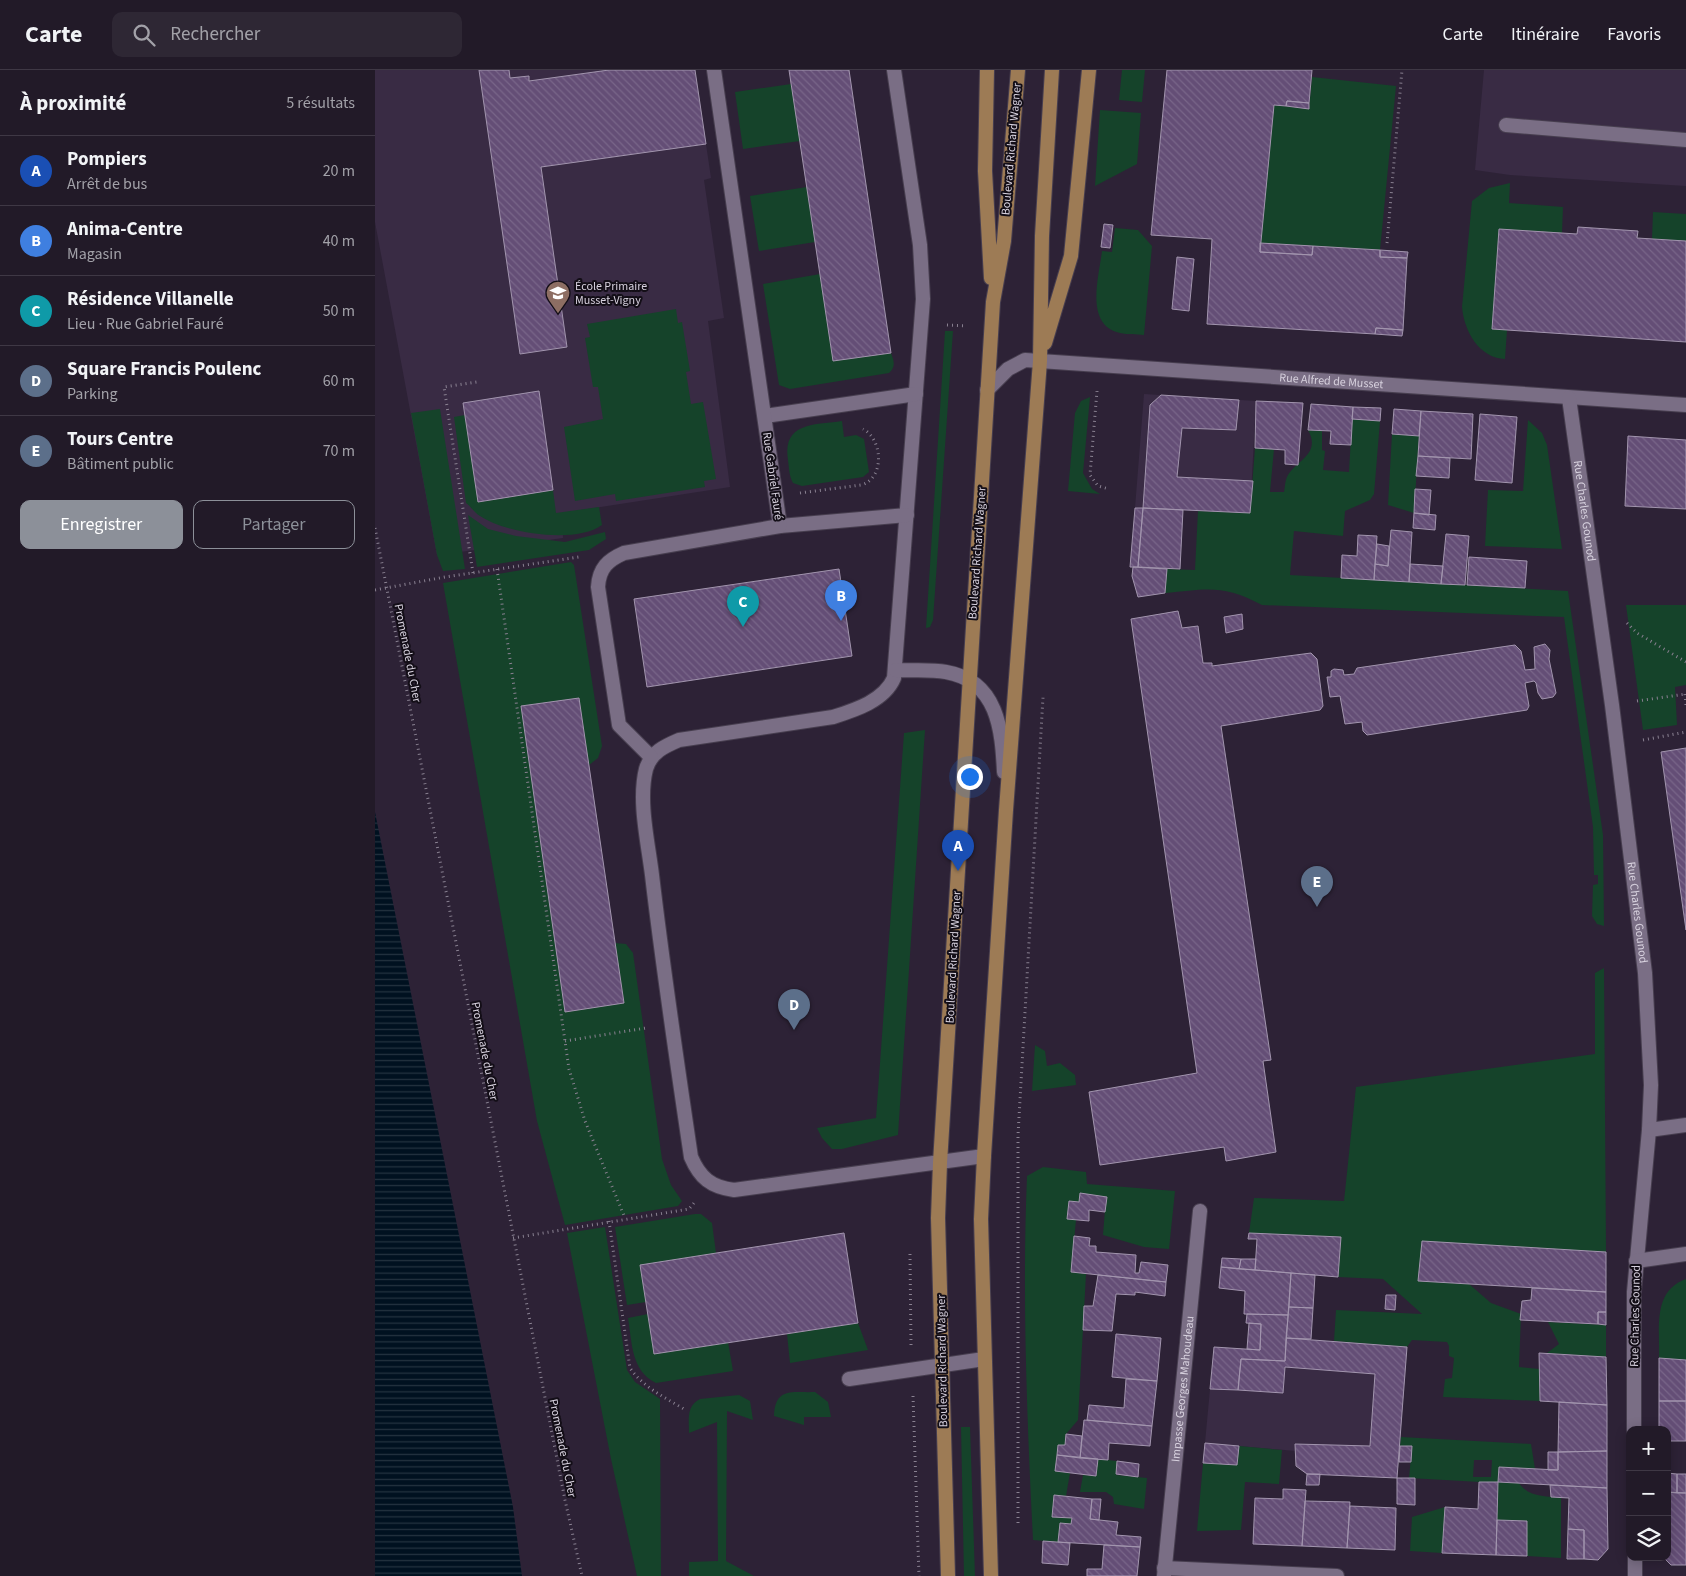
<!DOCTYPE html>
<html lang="fr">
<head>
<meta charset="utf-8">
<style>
  body { margin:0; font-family:"Source Sans 3",sans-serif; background:#2e2734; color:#f1f3f6 }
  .controls { position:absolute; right:15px; bottom:15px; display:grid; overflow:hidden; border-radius:10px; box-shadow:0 2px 12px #0003 }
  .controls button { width:45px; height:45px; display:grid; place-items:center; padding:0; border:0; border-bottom:1px solid #3f3845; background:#221a28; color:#f1f3f6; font:25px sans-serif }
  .you { position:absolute; left:594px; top:706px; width:18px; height:18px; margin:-12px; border:4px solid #fff; border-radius:50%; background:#1a73e8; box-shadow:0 0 0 8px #1a73e833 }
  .badge { display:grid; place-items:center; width:32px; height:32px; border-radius:50%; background:#8c9099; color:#fff; font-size:16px; font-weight:700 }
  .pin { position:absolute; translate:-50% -41px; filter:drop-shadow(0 1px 2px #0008) }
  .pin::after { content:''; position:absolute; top:26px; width:18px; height:15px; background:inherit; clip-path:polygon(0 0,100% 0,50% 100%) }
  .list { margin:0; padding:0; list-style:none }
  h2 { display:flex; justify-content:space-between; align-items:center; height:65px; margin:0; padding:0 20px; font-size:21px }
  h2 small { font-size:16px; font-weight:400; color:#a2a1a8 }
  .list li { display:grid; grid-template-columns:32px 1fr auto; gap:15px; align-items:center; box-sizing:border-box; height:70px; padding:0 20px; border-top:1px solid #3f3845 }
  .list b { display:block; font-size:19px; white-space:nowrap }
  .list p { margin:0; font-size:16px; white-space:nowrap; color:#a2a1a8 }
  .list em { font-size:16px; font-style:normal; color:#a2a1a8 }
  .actions { display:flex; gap:10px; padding:15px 20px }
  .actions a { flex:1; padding:11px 0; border:1px solid #8c9099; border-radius:10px; text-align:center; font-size:18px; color:#8c9099 }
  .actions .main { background:#8c9099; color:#fff }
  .icon { flex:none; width:28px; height:28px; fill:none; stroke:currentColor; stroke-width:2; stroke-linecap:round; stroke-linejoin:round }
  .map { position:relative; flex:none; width:1311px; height:1506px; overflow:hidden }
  header { display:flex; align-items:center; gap:30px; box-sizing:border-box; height:70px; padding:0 25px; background:#221a28; border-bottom:1px solid #3f3845 }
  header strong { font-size:24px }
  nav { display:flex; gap:28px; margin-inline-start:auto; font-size:18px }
  .search { width:350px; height:45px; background:#2e2734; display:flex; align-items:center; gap:12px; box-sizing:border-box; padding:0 18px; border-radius:10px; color:#a2a1a8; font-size:19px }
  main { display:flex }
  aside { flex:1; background:#221a28 }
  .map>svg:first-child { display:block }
  .built { fill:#392b44 }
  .green { fill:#15432a; fill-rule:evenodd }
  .water { fill:url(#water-rules) }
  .building { fill:url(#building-back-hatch); stroke:#a295ae }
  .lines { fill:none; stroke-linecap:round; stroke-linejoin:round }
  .service-casing { stroke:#473e4f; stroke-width:16 }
  .minor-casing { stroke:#473e4f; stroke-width:16 }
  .primary-casing { stroke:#473e4f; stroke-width:16 }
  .path { stroke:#898191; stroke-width:3; stroke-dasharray:1 4; stroke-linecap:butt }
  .service { stroke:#7a6e85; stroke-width:14 }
  .minor { stroke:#7a6e85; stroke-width:14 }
  .primary { stroke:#9d7b55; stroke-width:14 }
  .labels { text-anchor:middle; stroke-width:4; stroke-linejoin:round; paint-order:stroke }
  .street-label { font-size:12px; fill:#d7d1de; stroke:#130e17 }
  .poi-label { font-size:12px; fill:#d7d1de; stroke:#130e17; text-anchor:start }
</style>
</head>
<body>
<header>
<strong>Carte</strong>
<div class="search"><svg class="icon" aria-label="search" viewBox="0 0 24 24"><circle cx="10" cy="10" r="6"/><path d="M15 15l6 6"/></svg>Rechercher</div>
<nav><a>Carte</a><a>Itinéraire</a><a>Favoris</a></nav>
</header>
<main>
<aside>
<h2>À proximité<small>5 résultats</small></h2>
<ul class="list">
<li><span class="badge" style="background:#1a4fb4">A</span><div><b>Pompiers</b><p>Arrêt de bus</p></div><em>20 m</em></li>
<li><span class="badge" style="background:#3f7fe0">B</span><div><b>Anima-Centre</b><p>Magasin</p></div><em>40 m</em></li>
<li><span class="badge" style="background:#0f9aa8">C</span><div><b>Résidence Villanelle</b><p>Lieu · Rue Gabriel Fauré</p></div><em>50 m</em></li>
<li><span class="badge" style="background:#5c6f8a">D</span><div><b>Square Francis Poulenc</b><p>Parking</p></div><em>60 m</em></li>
<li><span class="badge" style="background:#5c6f8a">E</span><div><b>Tours Centre</b><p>Bâtiment public</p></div><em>70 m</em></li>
</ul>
<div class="actions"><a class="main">Enregistrer</a><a>Partager</a></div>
</aside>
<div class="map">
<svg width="1311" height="1506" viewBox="0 0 1311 1506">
  <defs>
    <pattern id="water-rules" width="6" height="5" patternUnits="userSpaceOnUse" patternTransform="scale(1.25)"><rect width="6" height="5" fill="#001120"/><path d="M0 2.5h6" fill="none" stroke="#243340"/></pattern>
    <pattern id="building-back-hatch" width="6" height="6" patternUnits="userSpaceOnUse" patternTransform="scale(1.25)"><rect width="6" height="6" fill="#644e76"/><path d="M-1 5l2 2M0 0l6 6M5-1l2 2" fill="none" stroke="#796689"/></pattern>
  </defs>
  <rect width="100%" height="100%" fill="#2d2236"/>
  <path class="built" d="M0,0h320l16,108 -7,2 20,138 -16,3 22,166 -168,26 1,25 -126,17 -62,-333z
    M1109,0h202v116l-176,-11 -35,-5z
    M769,324l112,7 -6,112 -115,-5z
    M911,1268l121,9 -10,131 -90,-4 -11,-23 -91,-8 5,-54z"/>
  <path class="green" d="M747,0h23l-3,32 -23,-2z
    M937,7l84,9 -16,164 -120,-7 14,-138 35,4z
    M416,14l9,57 -57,8 -8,-57z
    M725,40l41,3 -4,51 -42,22z
    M1135,113l-1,20 54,4 -1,26 -63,-4 -7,100 15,1 -2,29c-26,-1 -41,-28 -43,-52l10,-106 17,-13z
    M432,117l8,55 -56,9 -9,-55z
    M1278,142l33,2v27l-34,-2z
    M740,158l23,2 14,16 -8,89c-8,-1 -16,0 -24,-2 -36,-8 -21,-56 -18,-82l10,1z
    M445,204l13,86 58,-7c3,8 5,14 -2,20l-99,16 -11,-4 -16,-101z
    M301,239l2,14 4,-1 8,49 -4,1 5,32 12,-2 13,77 -12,2 1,6 -89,14 -1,-7 -40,7 -11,-74 39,-8 -5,-32h-5l-8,-49 5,-1 -3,-13z
    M570,261h8l-20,289 -3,7 -4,1z
    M715,327l-7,76 9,16 8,5 -32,-3 7,-78 6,-12z
    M65,339l25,160 -22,2 -6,-16 -26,-142z
    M90,345l13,87 75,-12 3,23 43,-6 3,18c-26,19 -95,9 -122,-9 -5,-3 -9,-9 -14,-13l-12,-86z
    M977,349l28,2 -6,73 -4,6 -25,11 -2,25 -49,-5 -4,44 278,16 35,244 1,91 -7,-2 -5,-8 1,-31 5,-1v-9h-4l-1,-48 -29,-210 -302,-12c-39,-21 -55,-16 -97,-12l2,-24 28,1 3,-59 52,2 5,-65 19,1 -4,43h14c1,-4 1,-11 3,-15 7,-16 35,-22 21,-47l14,1v19l3,1 -2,19 26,2z
    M1153,350l14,13 5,12 15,104 -77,-3 3,-56 35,1z
    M467,351l2,16 12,-2 8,4 5,33 -6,5 -61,9 -9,-3c-4,-7 -4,-16 -5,-23 -6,-38 27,-35 54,-39z
    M1017,364l27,2 -5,77 -26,-8z
    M93,445l20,14 28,7 49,6 40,-10 1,7 -17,11 -112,17z
    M196,492l3,3 28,181 -4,12 -9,7 -10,-67 -58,8 44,306 59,-9 -9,-60 11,1 7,9 29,206 9,26 11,16 -4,5 -113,19 -28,-104 -94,-538z
    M1251,535h60v80l-11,2 2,38 -34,5z
    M550,660l-27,405 -56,14h-10l-10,-11 -5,-10 59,-10 28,-385z
    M1229,898l2,284 -184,-10 -4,39 51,3 22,19 30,11 -2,53 20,2 1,32 -97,-4 2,-18 7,-1 2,-20 -5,-2v-10l-2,-4 -35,-2 -5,7 -73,-6 2,-31 86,4 -39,-35 -45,-2 3,-40 -92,-4 5,-35 90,3 12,-114 239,-33v-81z
    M660,975l10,6 2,15 13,-3 15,12 1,10 -44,6z
    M668,1097l43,5 1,12 88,7 -6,58 -25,-2 -41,-12 3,-38 -26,-4 -1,9 -10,-1 -2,17 9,2 -5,52 15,2 -8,146 -12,14 -1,11h-7l-3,26 15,2 -4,23 -12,-1 -2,22 20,1 -1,6 -11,-1 -2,19 -25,-2c-6,-121 -11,-243 -6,-364z
    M320,1144h6l11,9 4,30 -70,49 -19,3 -12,-78z
    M230,1157l22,143 8,12 25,17 1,177h-24l-26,-117 -44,-226z
    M1311,1209v81l-27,-2c1,-29 -7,-67 27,-79z
    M273,1244l80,28 5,29 -77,12c-25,-12 -24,-41 -28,-65z
    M1173,1252l58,3v32l-59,-4 12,-9z
    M483,1253l10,27 -78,13 -3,-29z
    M440,1322l13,10 3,15h-27v8l-30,-9c1,-29 18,-23 41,-24z
    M364,1325l11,6 3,19 -26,-9 -1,150 28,15h-65v-14l29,-1 -1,-139 -28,11c0,-13 -3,-27 11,-34z
    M586,1357h9l5,149h-11z
    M1026,1367l130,7 4,25 -35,-2 -2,15 21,1c9,14 27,13 42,15v60l-34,-2v-35l-30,-1 1,-37 -89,-5 3,-32h-12zM1099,1390h18l-1,17h-18z
    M864,1376l43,4 -3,34 -34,-2 -4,48 -44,1 6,-68 34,2z
    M723,1389l19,2 -1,14 31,3 -3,31 -30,-5 -1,-7 -7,-5h-26l3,-17 13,1z
    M1070,1437l-3,46 -32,-2 2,-34z"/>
  <path class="water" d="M0,742l138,695 9,69h-147z"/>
  <path class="building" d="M104,0h30l1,8 19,-2v5l80,-11h86l11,74 -165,23 26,180 -47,7z
    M414,0h60l42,283 -58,8z
    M792,0h145l-3,33 -22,-2 -1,5 -12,-1 -14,147 52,3 1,-9 67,4v7l27,1 -4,72 -27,-2 -1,6 -168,-10 5,-85 -61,-4z
    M912,31l22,2v6l-23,-3z
    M729,154l9,1 -3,23 -9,-1z
    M1203,157l60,4 -1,7 49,3v101l-194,-13 7,-100 78,5z
    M885,173l53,3 -1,9 -52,-3z
    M1005,180l28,2 -1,6 -27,-1z
    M802,187l17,2 -5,52 -17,-2z
    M1001,258l27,2 -1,6 -27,-2z
    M164,321l14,99 -75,12 -15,-99z
    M786,325l78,5 -3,30 -54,-2 -5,49 76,4 -3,32 -107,-5 7,-103z
    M881,331l47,2 -5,62 -13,-1v-14l-30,-2z
    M936,334l42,3 -2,38 -21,-1 1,-13 -23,-1z
    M978,337l28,1 -1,13 -28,-2z
    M1019,339l27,2 -2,25 -27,-2z
    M1046,341l52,3 -2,45 -53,-3z
    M1105,344l37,3 -5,66 -37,-3z
    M1253,366l58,4v69l-61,-3z
    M1043,386l32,2 -1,20 -33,-2z
    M1040,419l16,1 -2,25 -15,-2z
    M760,438h8l-5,59h-8z
    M768,438l40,2 -3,59 -42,-2z
    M1039,443l22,2 -1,15 -22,-2z
    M1016,460l21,2 -3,50 -35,-2 1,-16 13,2z
    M1071,464l23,2 -4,49 -24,-1z
    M983,465l19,1 -3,44 -33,-2 1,-23 15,1z
    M1002,474l12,2 -1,20 -13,-2z
    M1094,487l58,4 -2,27 -58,-3z
    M1035,494l33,2 -2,18 -32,-2z
    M758,497l34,2 -2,24 -27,4 -6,-21z
    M464,499l13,87 -205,31 -13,-88z
    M803,541l4,17 16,-2 5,37h9v3l99,-13 6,6 6,47 -3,4 -99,16 50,334 -8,1 13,91 -50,9 -2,-14 -124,18 -11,-73 108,-19 -66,-454z
    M867,544l1,15 -17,4 -2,-16z
    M1170,574l5,6 -1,9 7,34 -3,4 -11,2 -4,-6 -2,-10 -2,-2 -9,2 4,23 -2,4 -160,25 -4,-4 -1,-9 -17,2 -5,-28 -10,1 -3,-20h4v-6l3,-2 9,1 1,5 10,-1 3,-6 158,-23 6,6 4,19 10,-1 -1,-22z
    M204,628l45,305 -59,9 -44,-306z
    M1311,678v182l-25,-178z
    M705,1123l27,4 -2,15 -16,-2v11l-22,-2 2,-18 10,1z
    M469,1163l14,90 -204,31 -14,-89z
    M874,1163l92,4 -3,40 -83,-7 2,-31h-9z
    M699,1166l16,2 -1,8h7v6l40,3 -1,18h4l2,-11 27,3 -2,17 -95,-10z
    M1047,1171l184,11v40l-188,-11z
    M847,1188l19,1 -2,10 -18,-2z
    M866,1189h15l-1,11 -16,-1z
    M846,1197l70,6 -3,42 -44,-1 1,-23 -26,-3z
    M916,1203l24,2 -2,33 -24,-1z
    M723,1205l68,7 -1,14 -30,-4v3l-19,-1 -4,37 -29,-1 1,-24h9z
    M1157,1218l74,4v20h-8v12l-78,-4 2,-19 9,-1z
    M1011,1225h10l-1,15 -10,-1z
    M914,1237l24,1 -2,31 -25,-1z
    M1223,1242h8v13l-8,-1z
    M872,1244l41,1 -3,46 -44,-2 -3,31 -28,-1 4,-42 46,3 1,-26 -15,-1z
    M874,1253l12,1 -1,26 -13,-1z
    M741,1264l45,4 -4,43 -45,-4z
    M911,1268l121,9 -10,131 -90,-4 -11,-8 -1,-22 75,2 5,-72 -90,-7 -2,26 -45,-3 3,-31 44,2z
    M1164,1283l67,4 1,48 -67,-4z
    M1284,1288l27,2v41h-27z
    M751,1309l31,2 -5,45 -65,-6 2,-15 35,3z
    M1284,1331h27v40h-19v-11h-8z
    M1184,1332l48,3v46l-49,1z
    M709,1350l68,6 -2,20 -41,-3 -1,17 -28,-2z
    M691,1364l16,2 -2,22 -23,-3 1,-10h7z
    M830,1373l34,3 -2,19 -34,-2z
    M1025,1376h12l-1,16h-12z
    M1232,1381v37l-109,-6 1,-15 59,3v-18z
    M1173,1382h10v18h-10z
    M682,1385l41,4 -2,17 -41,-5z
    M742,1391l22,3 -1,13 -22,-3z
    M1292,1403l10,1v19l-10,-1z
    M932,1404h13l-1,11h-13z
    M1302,1404h9v19h-9z
    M1022,1408h18v27l-18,-1z
    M1104,1412h19l-2,73 -54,-2 3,-46 33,2z
    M1175,1415l57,3 1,61 -10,11 -14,-1v-29l-16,-1 1,-31 -18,-1z
    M908,1419l23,1 -4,56 -49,-2 2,-46 28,1z
    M1292,1422l19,1v72h-15l-8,-8h4z
    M679,1425l38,4 -2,20 28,3 -2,13 25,2 -1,10 -82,-5 2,-19 11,1 1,-6 -20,-1z
    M717,1429h9l-2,21 -9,-1z
    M930,1431l45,1 -3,46 -45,-2z
    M975,1436l46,2 -1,42 -48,-2z
    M1122,1450l30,1v35l-31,-1z
    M1193,1459l16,1v29h-17z
    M668,1471l27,2 -2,22 -26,-2z
    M729,1475l36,2 -3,29h-50v-7h15z"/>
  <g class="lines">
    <defs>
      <path id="service" d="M1131,55l180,15"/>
      <g id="minor">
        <path d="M519,0l26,175 3,54 -29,379c-10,23 -39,32 -61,39l-154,23c-14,6 -28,12 -33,29 -8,32 2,73 6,106 11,94 25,188 39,282 9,21 20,30 43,33l250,-34"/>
        <path id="s1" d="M612,320l21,-21 17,-9 661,45"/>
        <path id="s2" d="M1194,328l43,307 33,268 6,112 -2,45 -15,162v138"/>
        <path d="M390,346l151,-22"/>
        <path d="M405,456l127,-11"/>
        <path d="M521,600c17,1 34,-1 50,2 52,9 56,58 58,100"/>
        <path d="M276,687l-32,-32 -21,-138c1,-19 10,-27 26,-34l156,-27 -66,-456"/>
        <path d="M1274,1060l37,-5"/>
        <path d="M1261,1191l50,-7"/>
        <path d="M474,1309l135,-20"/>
        <path d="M1260,1487v19"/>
        <path d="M789,1498l173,8"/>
        <path id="s3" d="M789,1506l36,-365"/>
      </g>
      <path id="primary" d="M612,0l-2,101 6,107
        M670,273l26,-87 18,-186
        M573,1506l-10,-358 2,-55 53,-861 11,-61 14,-171
        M616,1506l-10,-357 3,-63 22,-346 34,-449 2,-125 10,-166"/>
    </defs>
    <use href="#service" class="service-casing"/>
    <use href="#minor" class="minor-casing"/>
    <use href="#primary" class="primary-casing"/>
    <path class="path" d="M1012,173l15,-173
      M572,255l19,1
      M722,321l-7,84 8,11 11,3
      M425,423l61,-8c24,-6 22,-46 2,-56
      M0,458l190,972 17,76
      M122,499l72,500 16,52 40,97
      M98,503l-29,-186 33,-5
      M0,520l70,-13 134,-20
      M1252,553l10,10 49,29
      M1310,624l1,11
      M1262,631l49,-7
      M1268,670l43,-8
      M190,971l81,-13
      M234,1151l21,147c13,19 34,29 54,41
      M138,1168l176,-29 5,-6
      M535,1184l1,91
      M538,1326l6,180
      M643,1453v-388l25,-438"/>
    <use href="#service" class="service"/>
    <use href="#minor" class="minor"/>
    <use href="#primary" class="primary"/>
  </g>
  <defs>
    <symbol id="school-pin" viewBox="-11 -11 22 30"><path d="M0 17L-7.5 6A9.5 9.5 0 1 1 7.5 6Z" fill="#8d6e63" stroke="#130e17"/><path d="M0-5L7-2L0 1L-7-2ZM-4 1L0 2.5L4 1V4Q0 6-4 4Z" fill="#fff"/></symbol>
  </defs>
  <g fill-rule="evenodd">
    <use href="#school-pin" x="169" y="209" width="28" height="38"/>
  </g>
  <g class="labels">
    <g class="street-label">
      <text transform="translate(636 79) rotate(-85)" y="4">Boulevard Richard Wagner</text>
      <text dy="4" stroke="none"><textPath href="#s1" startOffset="356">Rue Alfred de Musset</textPath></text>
      <text transform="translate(398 406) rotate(82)" y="4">Rue Gabriel Fauré</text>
      <text dy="4" stroke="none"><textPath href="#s2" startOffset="114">Rue Charles Gounod</textPath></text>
      <text transform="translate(602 483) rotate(-86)" y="4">Boulevard Richard Wagner</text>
      <text transform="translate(33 583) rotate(79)" y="4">Promenade du Cher</text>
      <text dy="4" stroke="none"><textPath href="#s2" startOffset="519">Rue Charles Gounod</textPath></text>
      <text transform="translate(578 887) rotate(-87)" y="4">Boulevard Richard Wagner</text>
      <text transform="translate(110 981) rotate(79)" y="4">Promenade du Cher</text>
      <text transform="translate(1260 1246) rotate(-89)" y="4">Rue Charles Gounod</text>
      <text transform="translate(567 1291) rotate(-91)" y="4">Boulevard Richard Wagner</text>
      <text dy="4" stroke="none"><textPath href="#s3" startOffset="188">Impasse Georges Mahoudeau</textPath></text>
      <text transform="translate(188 1378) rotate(79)" y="4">Promenade du Cher</text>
    </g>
    <g class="poi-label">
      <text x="200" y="220">École Primaire<tspan x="200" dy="14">Musset-Vigny</tspan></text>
    </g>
  </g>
</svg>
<div class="controls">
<button>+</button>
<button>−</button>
<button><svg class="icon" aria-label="layers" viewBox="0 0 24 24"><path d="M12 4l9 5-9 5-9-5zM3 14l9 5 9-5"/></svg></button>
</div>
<div class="you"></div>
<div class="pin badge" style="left:583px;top:801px;background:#1a4fb4">A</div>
<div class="pin badge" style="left:466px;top:551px;background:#3f7fe0">B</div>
<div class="pin badge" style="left:368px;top:557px;background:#0f9aa8">C</div>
<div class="pin badge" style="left:419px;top:960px;background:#5c6f8a">D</div>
<div class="pin badge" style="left:942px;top:837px;background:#5c6f8a">E</div>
</div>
</main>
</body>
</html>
